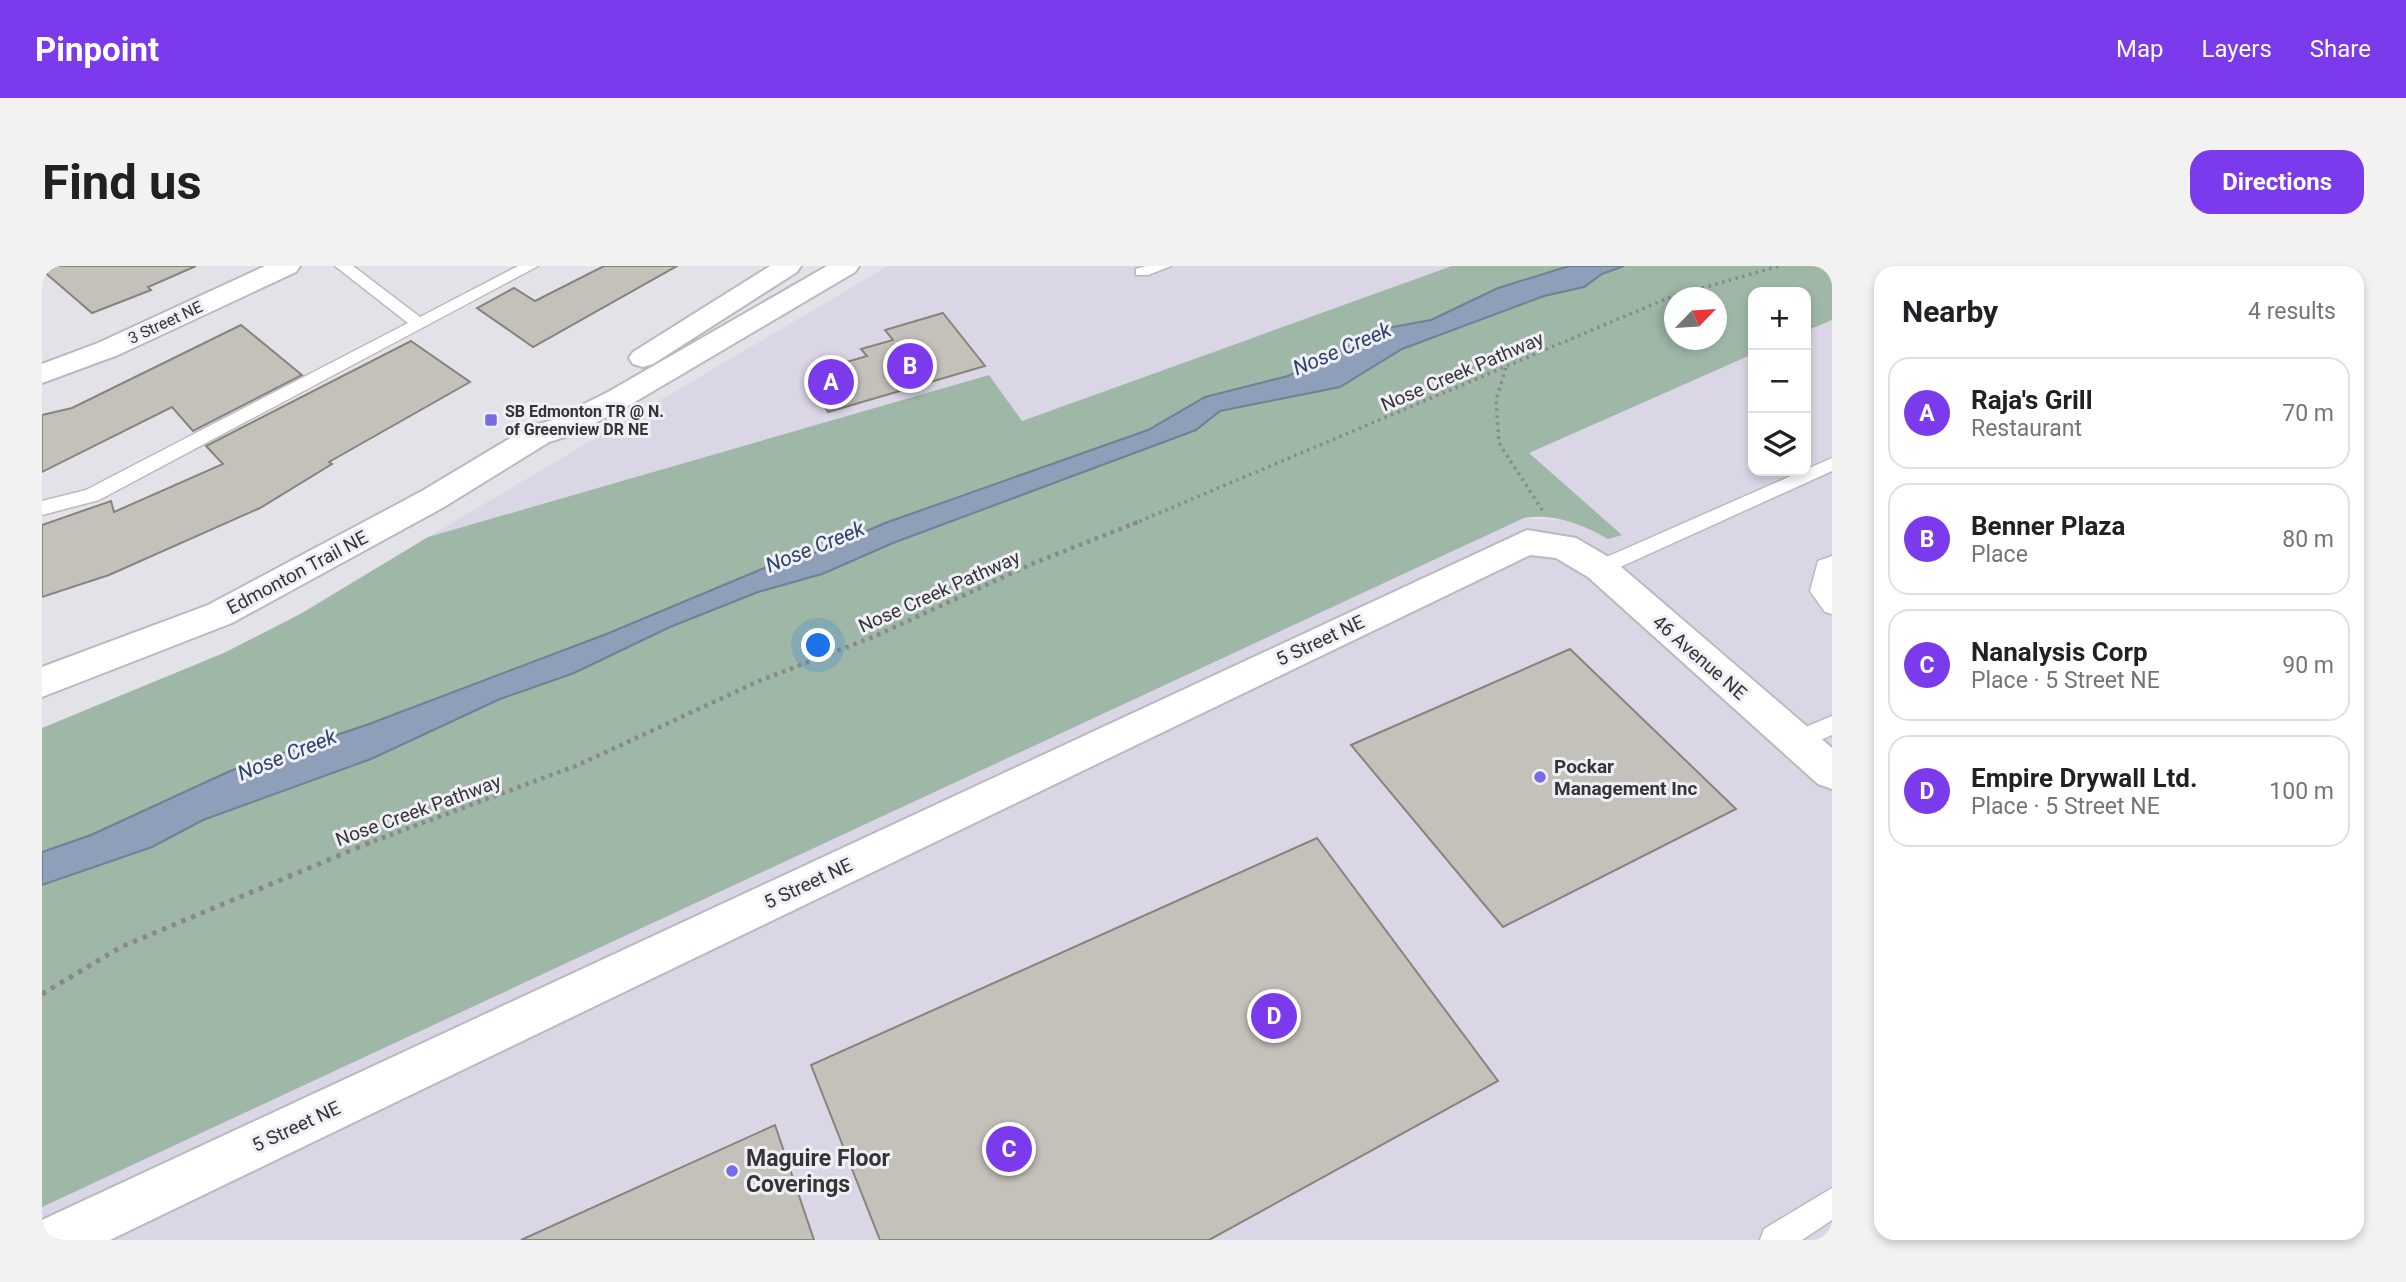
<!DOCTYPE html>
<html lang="en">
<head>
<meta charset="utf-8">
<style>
  body { margin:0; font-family:Roboto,sans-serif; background:#f2f2f2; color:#202124 }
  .controls { position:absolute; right:21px; top:21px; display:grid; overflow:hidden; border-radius:14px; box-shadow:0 4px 10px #0003 }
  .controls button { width:63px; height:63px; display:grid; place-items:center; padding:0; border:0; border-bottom:2px solid #e0e0e0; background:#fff; color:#202124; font:35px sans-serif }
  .compass { position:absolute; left:1622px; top:21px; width:63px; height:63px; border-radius:50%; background:#fff; box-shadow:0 4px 10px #0003; rotate:65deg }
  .you { position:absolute; left:777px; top:380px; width:24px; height:24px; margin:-18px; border:5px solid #fff; border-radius:50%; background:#1a73e8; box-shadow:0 0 0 10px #1a73e833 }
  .badge { display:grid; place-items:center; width:46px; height:46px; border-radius:50%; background:#7c3aed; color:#fff; font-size:23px; font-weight:700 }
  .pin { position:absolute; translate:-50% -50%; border:4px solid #fff; box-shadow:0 2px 7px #0006 }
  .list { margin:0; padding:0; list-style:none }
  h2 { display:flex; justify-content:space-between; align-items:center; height:91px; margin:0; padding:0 28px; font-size:30px }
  h2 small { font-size:23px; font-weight:400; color:#757577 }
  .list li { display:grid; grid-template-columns:46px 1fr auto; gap:21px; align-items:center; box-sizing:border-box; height:112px; margin:0 14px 14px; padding:0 14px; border:2px solid #e0e0e0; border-radius:21px }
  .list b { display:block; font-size:26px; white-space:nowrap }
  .list p { margin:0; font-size:23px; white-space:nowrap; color:#757577 }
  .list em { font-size:23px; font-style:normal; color:#757577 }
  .icon { flex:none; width:38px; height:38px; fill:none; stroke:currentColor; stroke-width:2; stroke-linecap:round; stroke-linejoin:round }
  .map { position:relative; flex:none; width:1790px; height:974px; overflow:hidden; border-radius:21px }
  header { display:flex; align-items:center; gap:42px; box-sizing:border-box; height:98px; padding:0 35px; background:#7c3aed; color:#fff }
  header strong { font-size:33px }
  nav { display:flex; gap:38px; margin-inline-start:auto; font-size:24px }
  .intro { display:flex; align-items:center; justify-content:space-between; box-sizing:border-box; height:168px; padding:0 42px }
  h1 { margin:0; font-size:49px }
  .button { padding:18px 32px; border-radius:21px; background:#7c3aed; color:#fff; font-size:24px; font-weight:700 }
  main { display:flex; gap:42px; padding:0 42px }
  aside { flex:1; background:#fff; border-radius:21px; box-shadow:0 4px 10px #0003 }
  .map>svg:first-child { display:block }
  .built { fill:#dad6e5 }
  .green { fill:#9eb7a6; fill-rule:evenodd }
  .water { fill:#8e9fba; stroke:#737f93; stroke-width:2 }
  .building { fill:#c4c0ba; stroke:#87837d; stroke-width:2 }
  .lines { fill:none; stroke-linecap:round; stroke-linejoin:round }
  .lane-casing { stroke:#bab9c0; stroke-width:3 }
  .street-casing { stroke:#bab9c0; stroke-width:4 }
  .secondary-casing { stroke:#bab9c0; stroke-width:4 }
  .path-far2 { stroke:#89888d; stroke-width:3.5; stroke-dasharray:2.5 4.5; stroke-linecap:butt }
  .path-far1 { stroke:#89888d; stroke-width:4.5; stroke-dasharray:3.5 5; stroke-linecap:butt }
  .path { stroke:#89888d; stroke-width:5; stroke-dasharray:4.5 6; stroke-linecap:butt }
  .lane { fill:#fff; fill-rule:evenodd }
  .street { fill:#fff; fill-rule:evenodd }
  .secondary { fill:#fff; fill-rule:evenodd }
  .poi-dot { fill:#796ae5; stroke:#f1eff6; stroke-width:2.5 }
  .labels { text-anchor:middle; stroke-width:6; stroke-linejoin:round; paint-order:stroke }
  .far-street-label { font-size:16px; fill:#353437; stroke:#f1eff6 }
  .far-poi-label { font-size:16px; font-weight:bold; fill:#353437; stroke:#f1eff6; text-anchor:start }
  .street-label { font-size:19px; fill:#353437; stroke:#f1eff6 }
  .poi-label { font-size:19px; font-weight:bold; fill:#353437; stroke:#f1eff6; text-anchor:start }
  .water-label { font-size:21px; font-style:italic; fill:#2a446b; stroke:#f1eff6 }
  .near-poi-label { font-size:23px; font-weight:bold; fill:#353437; stroke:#f1eff6; text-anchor:start }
</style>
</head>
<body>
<header>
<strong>Pinpoint</strong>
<nav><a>Map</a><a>Layers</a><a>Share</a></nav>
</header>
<div class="intro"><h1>Find us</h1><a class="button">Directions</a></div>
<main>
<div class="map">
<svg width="1790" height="974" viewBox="0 0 1790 974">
  <rect width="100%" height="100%" fill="#e4e2e9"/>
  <path class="built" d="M846,0h565l-431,155 -34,-46 -560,162z
    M1790,54v920h-1790v-33l1482,-689 41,2 21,6 22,13 13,-4 -93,-82 225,-99v117h53v-140z"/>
  <path class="green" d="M1410,0h380v54l-26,11v-39h-53v62l-224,99 93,82 -14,4c-26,-15 -54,-26 -84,-21l-1482,689v-479l184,-76 76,-39 126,-76 561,-162 33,46zM1632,32h42v42h-42z"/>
  <path class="water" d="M1527,0h55l-22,8 -18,13 -40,9 -142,53 -62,38 -120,24 -24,19 -303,113 -71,31 -64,18 -88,35 -96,46 -74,26 -129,60 -168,61 -51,27 -110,38v-33l49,-17 139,-64 139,-47 240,-91 172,-72 37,-9 67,-29 263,-93 57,-33 83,-21 99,-48 44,-8 67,-32z"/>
  <path class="building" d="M0,0h154l-48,21 3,3 -59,23 -50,-43z
    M562,0h73l-144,81 -56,-39 37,-20 21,13z
    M901,47l42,53 -157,46 -20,-31 32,-9 -4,-7 31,-9 -6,-7 32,-9 -8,-10z
    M199,59l61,50 -109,56 -21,-24 -130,65v-57l30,-7z
    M369,75l59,41 -141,80 3,2 -72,44 -151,67 -67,22v-72l69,-24 3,11 109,-48 -17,-18z
    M1528,383l166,160 -233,118 -152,-182z
    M1275,572l181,243 -289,159h-329l-69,-175z
    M733,859l39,115h-293z"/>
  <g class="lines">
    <defs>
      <path id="lane" d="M293,0h18l67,51 98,-51h20l-439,234 -57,15v-14l44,-11 322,-167z
        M1104,0h25l-23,9h-12v-6z
        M1790,192v13l-225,102h-14l-3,-5 3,-5z
        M1790,290v58l-7,-2 -15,-21 8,-30z
        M1790,450v19l-35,15 -8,-2 -3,-7 3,-7z
        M1790,922v32l-30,20h-42l4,-11z"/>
      <path id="street" d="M223,0h35l-4,6 -178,83 -76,28v-19l56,-21z
        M1485,264l49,8 36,21 220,189v41l-14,-5 -230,-207 -32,-19 -26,-3 -1420,685h-68v-20z"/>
      <path id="secondary" d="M728,0h31l-4,6 -144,92 -10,3 -10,-3 -4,-6 4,-6z
        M785,0h32l-4,6 -227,134 -54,28 -25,8 -105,65 -212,116 -190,74v-30l166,-62 214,-114 105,-63 25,-8 56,-28z"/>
    </defs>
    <use href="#lane" class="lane-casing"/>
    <use href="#street" class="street-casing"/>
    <use href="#secondary" class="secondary-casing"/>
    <path class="path-far2" d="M1464,102l-10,32 3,43 45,70
      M1091,258l535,-226 111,-32"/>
    <path class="path-far1" d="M324,578l212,-79 181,-84 114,-44 161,-74 104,-41"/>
    <path class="path" d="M0,728l79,-47 250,-105"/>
    <use href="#lane" class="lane"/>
    <use href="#street" class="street"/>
    <use href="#secondary" class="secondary"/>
  </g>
  <g class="poi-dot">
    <rect x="442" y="147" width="14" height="14" rx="3.5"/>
    <circle cx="1498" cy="511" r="7"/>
    <circle cx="690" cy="905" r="7"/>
  </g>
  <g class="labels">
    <g class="far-street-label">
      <text transform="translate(123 56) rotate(-25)" y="6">3 Street NE</text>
    </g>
    <g class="far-poi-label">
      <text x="463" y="151">SB Edmonton TR @ N.<tspan x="463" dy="18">of Greenview DR NE</tspan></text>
    </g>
    <g class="street-label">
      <text transform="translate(1420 105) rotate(-23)" y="7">Nose Creek Pathway</text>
      <text transform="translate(255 306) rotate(-28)" y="7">Edmonton Trail NE</text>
      <text transform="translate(897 325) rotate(-24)" y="7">Nose Creek Pathway</text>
      <text transform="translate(1278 374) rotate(-25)" y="7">5 Street NE</text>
      <text transform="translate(1658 391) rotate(41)" y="7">46 Avenue NE</text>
      <text transform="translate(376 544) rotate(-20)" y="7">Nose Creek Pathway</text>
      <text transform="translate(766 617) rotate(-25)" y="7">5 Street NE</text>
      <text transform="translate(254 860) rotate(-25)" y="7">5 Street NE</text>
    </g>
    <g class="poi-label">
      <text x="1512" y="507">Pockar<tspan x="1512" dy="22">Management Inc</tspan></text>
    </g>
    <g class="water-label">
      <text transform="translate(1300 83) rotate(-23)" y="7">Nose Creek</text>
      <text transform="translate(773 281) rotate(-22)" y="7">Nose Creek</text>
      <text transform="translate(245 489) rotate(-22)" y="7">Nose Creek</text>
    </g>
    <g class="near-poi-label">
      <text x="704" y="900">Maguire Floor<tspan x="704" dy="26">Coverings</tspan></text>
    </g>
  </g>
</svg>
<div class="controls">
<button>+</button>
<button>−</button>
<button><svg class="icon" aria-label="layers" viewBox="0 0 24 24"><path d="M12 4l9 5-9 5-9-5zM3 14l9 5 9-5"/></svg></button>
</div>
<svg class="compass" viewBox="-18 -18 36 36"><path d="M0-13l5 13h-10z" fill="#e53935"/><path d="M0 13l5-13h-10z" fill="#757577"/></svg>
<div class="you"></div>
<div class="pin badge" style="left:789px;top:116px">A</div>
<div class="pin badge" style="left:868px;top:100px">B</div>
<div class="pin badge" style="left:967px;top:883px">C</div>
<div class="pin badge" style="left:1232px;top:750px">D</div>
</div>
<aside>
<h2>Nearby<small>4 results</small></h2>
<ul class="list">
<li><span class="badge">A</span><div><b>Raja's Grill</b><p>Restaurant</p></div><em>70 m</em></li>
<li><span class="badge">B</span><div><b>Benner Plaza</b><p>Place</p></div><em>80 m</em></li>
<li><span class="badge">C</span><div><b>Nanalysis Corp</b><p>Place · 5 Street NE</p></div><em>90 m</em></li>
<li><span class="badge">D</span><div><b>Empire Drywall Ltd.</b><p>Place · 5 Street NE</p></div><em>100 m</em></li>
</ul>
</aside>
</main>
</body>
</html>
